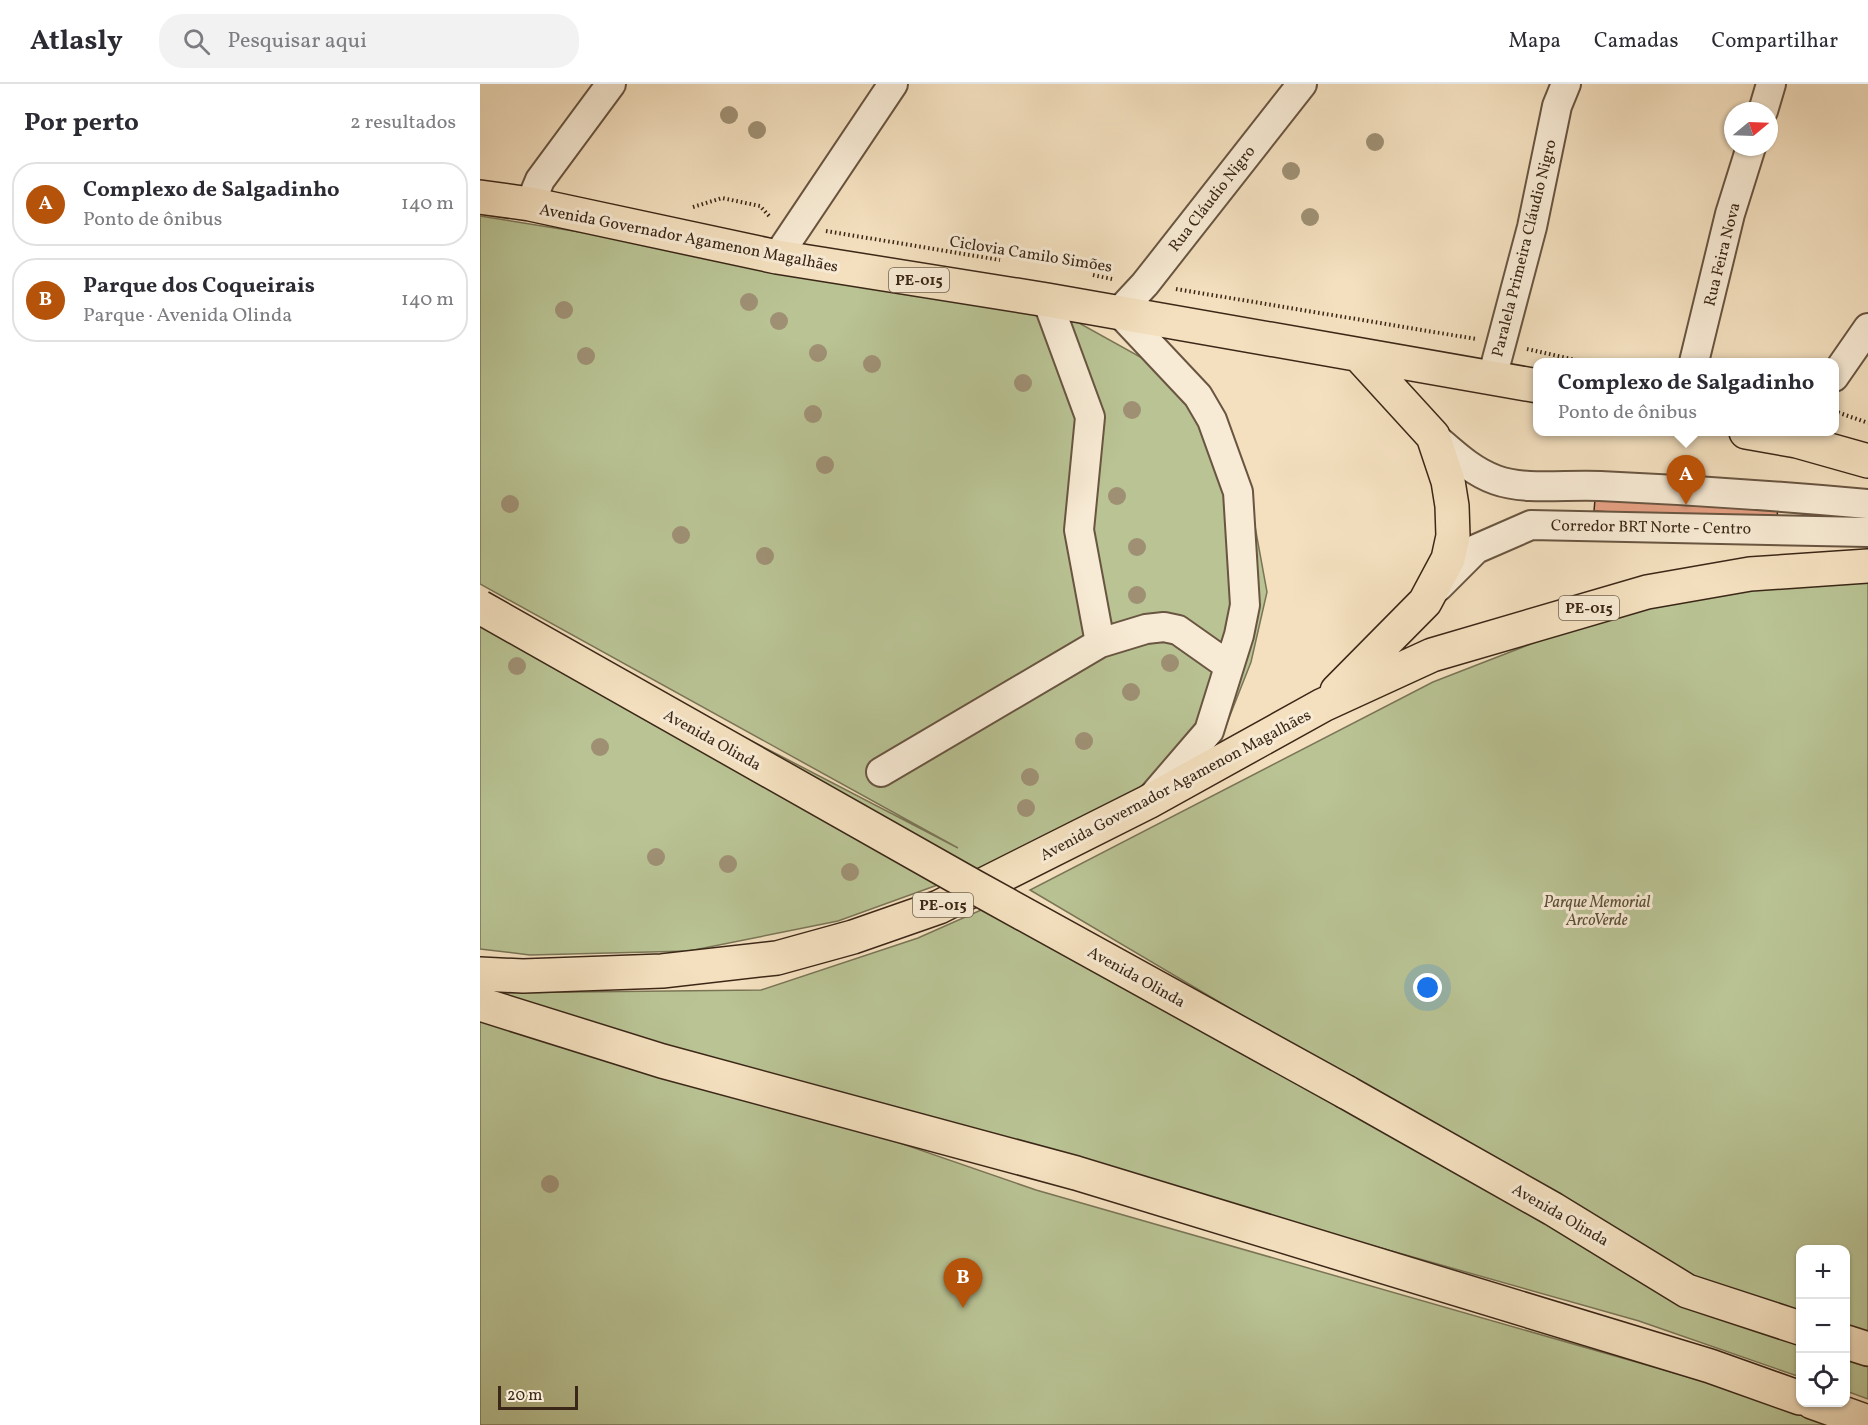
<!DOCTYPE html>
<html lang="pt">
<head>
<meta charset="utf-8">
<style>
  body { margin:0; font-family:Vollkorn,serif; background:#f2f2f3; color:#2b2b33 }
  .controls { position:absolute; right:18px; bottom:18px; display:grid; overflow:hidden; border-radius:12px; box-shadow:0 2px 4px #0004 }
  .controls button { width:54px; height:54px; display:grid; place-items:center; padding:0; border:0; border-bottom:2px solid #e1e1e2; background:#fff; color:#2b2b33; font:30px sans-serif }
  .compass { position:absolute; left:1244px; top:18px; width:54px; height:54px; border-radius:50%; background:#fff; box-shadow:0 2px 4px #0004; rotate:71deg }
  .scale { position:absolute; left:18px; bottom:15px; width:80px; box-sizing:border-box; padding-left:6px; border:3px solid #3b2717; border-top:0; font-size:16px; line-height:21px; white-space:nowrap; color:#3b2717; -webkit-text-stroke:4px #f8ebd5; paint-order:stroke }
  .you { position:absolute; left:948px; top:904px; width:21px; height:21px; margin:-15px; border:4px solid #fff; border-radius:50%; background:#1a73e8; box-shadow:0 0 0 9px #1a73e833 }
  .badge { display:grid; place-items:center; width:39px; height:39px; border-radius:50%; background:#b45309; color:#fff; font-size:20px; font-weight:700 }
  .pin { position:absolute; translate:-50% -50px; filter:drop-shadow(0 2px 3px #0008) }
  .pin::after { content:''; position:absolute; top:32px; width:21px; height:18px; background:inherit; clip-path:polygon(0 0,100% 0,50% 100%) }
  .popup { position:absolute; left:1053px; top:274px; width:306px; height:78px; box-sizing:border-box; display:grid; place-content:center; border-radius:12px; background:#fff; filter:drop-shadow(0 2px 4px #0005); font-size:20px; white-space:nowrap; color:#7c7c81 }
  .popup b { font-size:22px; color:#2b2b33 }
  .popup::after { content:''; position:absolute; left:50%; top:100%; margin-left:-12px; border:12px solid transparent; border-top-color:#fff }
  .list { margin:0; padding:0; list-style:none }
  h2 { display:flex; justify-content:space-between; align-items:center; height:78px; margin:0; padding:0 24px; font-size:26px }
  h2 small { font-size:20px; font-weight:400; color:#7c7c81 }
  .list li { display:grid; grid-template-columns:39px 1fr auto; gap:18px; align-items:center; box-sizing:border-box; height:84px; margin:0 12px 12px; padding:0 12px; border:2px solid #e1e1e2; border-radius:24px }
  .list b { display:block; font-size:22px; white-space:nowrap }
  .list p { margin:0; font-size:20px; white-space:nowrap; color:#7c7c81 }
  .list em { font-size:20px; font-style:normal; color:#7c7c81 }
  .icon { flex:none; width:33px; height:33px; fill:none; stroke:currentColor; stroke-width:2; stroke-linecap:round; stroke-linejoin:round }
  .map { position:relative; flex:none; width:1388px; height:1341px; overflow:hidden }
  header { display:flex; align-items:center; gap:36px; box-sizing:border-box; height:84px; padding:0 30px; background:#fff; border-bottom:2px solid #e1e1e2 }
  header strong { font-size:28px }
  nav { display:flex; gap:33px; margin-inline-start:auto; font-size:21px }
  .search { width:420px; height:54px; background:#f2f2f3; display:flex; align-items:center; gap:15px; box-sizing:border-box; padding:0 21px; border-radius:24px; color:#7c7c81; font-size:22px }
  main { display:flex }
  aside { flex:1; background:#fff }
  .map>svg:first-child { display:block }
  .green { fill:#b9c394; stroke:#7a7556; stroke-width:1.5 }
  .building { fill:#e6a184; stroke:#3b2717; stroke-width:1.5 }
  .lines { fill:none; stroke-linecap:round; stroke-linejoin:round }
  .minor-casing { stroke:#695541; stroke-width:32 }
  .major-casing { stroke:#3b2717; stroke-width:36 }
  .highway-casing { stroke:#3b2717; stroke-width:36 }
  .path { stroke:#3b2717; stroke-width:4; stroke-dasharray:1.5 3; stroke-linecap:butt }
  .minor { stroke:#f8ebd5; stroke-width:28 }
  .major { stroke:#f4e0bf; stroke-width:33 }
  .highway { stroke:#f4e0bf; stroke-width:33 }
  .major-bridge-casing { stroke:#3b2717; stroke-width:36; stroke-linecap:butt }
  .major-bridge { stroke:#f4e0bf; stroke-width:33 }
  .tree { fill:#9f9074 }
  .labels { text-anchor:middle; stroke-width:6; stroke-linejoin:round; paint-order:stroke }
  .shield { fill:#f8ebd5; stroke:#746250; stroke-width:1.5 }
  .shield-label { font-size:15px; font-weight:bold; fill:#3b2717 }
  .street-label { font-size:16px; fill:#3b2717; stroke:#f8ebd5 }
  .park-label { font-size:16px; font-style:italic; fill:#5a4e36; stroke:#f8ebd5 }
</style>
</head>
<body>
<header>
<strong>Atlasly</strong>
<div class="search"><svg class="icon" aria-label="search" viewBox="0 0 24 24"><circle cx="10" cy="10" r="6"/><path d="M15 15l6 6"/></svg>Pesquisar aqui</div>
<nav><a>Mapa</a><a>Camadas</a><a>Compartilhar</a></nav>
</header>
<main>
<aside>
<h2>Por perto<small>2 resultados</small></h2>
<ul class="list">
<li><span class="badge">A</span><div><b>Complexo de Salgadinho</b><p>Ponto de ônibus</p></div><em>140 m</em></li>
<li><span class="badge">B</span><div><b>Parque dos Coqueirais</b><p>Parque · Avenida Olinda</p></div><em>140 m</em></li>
</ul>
</aside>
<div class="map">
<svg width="1388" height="1341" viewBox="0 0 1388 1341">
  <rect width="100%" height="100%" fill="#f4e0bf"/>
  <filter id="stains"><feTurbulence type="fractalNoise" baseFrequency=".00333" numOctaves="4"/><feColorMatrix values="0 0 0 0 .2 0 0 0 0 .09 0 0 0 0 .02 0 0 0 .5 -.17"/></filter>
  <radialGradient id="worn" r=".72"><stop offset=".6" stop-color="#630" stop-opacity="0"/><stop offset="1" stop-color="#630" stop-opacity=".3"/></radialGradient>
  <path class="green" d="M0,132l572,92 119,66 79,125 17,93 -16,70 -35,89 -226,115 -152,55 -149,30 -159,4 -50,-6v-349l478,248 -478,-264z
    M1388,479v778l-22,-7v-84h-46v70l-92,-29 -678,-401 403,-208 116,-45 183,-61z
    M528,814l678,406 114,42v31l-161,-56 -1159,-328 281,-3 157,-52z
    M0,927l182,50 374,129 820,235h-1376z
    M1366,1276l22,7v32l-22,-8z"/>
  <path class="building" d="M1116,404l182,12 -1,22 -183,-11z"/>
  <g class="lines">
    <defs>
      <path id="minor" d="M1283,27l8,-27
        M50,120l10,-24 71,-96
        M297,173l116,-173
        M567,216l43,117 -11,113 21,113
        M1214,278l36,-148 21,-67
        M1354,293l34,-49
        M1012,294l40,-151 25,-121 9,-22
        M953,352c20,17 38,35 63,44 31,11 71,4 104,6 90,4 179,10 268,18
        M958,503l38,-38 55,-24 337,7
        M401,688l219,-129 46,-14 18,-2 14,3 51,36
        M674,711l55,-64 30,-96 6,-30 -7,-113 -26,-72 -14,-24 -79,-84 26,-28 157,-200"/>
      <path id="major" d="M0,920l182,57 414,112 634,193 90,32
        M866,1008l207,117 134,82 113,37
        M1366,1258l22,7
        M1332,1318l56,20"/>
      <path id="highway" d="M0,113l50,7 247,53 270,43 491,86
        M1266,348l51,9 71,20
        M857,607l88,-89 23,-43 5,-23 -1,-30 -4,-25 -15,-45 -74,-81
        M0,890l43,2 139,-5 115,-13 76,-21 86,-30 209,-105 175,-97 109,-50 215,-63 103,-18 118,-8"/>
    </defs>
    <use href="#minor" class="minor-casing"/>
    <use href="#major" class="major-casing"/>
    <use href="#highway" class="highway-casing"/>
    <path class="path" d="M213,123l29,-9 38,8 11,12
      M346,147l174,29
      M613,191l19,4
      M696,205l300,50
      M1047,265l58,13
      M1354,327l34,12"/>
    <use href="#minor" class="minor"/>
    <use href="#major" class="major"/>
    <use href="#highway" class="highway"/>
    <defs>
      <path id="major-bridge" d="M0,523l493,279 373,206"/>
    </defs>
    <use href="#major-bridge" class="major-bridge-casing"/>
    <use href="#major-bridge" class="major-bridge"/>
  </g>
  <g class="tree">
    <circle cx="249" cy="31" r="9"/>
    <circle cx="277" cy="46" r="9"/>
    <circle cx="895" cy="58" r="9"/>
    <circle cx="811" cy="87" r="9"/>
    <circle cx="830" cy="133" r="9"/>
    <circle cx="269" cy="218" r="9"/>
    <circle cx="84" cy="226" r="9"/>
    <circle cx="299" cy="237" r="9"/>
    <circle cx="338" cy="269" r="9"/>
    <circle cx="106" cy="272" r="9"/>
    <circle cx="392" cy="280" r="9"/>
    <circle cx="543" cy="299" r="9"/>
    <circle cx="652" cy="326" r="9"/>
    <circle cx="333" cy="330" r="9"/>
    <circle cx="345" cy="381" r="9"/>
    <circle cx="637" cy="412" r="9"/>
    <circle cx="30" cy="420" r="9"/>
    <circle cx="201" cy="451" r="9"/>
    <circle cx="657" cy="463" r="9"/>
    <circle cx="285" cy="472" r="9"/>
    <circle cx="657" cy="511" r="9"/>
    <circle cx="690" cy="579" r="9"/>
    <circle cx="37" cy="582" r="9"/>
    <circle cx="651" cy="608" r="9"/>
    <circle cx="604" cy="657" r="9"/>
    <circle cx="120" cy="663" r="9"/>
    <circle cx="550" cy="693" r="9"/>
    <circle cx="546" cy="724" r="9"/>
    <circle cx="176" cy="773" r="9"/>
    <circle cx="248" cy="780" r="9"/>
    <circle cx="370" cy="788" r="9"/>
    <circle cx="70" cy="1100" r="9"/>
  </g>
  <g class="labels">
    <g class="shield">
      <rect x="409" y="184" width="60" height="24" rx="4.5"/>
      <rect x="1079" y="512" width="60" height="24" rx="4.5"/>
      <rect x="433" y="809" width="60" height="24" rx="4.5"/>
    </g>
    <g class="shield-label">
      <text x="439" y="201">PE-015</text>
      <text x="1109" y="529">PE-015</text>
      <text x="463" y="826">PE-015</text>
    </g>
    <g class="street-label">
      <text transform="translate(731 114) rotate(-52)" y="6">Rua Cláudio Nigro</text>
      <text transform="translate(209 153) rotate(11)" y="6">Avenida Governador Agamenon Magalhães</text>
      <text transform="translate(1043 164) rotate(-76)" y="6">Paralela Primeira Cláudio Nigro</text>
      <text transform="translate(551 169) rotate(9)" y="6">Ciclovia Camilo Simões</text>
      <text transform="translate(1241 170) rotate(-76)" y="6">Rua Feira Nova</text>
      <text transform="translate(1171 442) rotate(1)" y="6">Corredor BRT Norte - Centro</text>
      <text transform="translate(233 655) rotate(29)" y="6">Avenida Olinda</text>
      <text transform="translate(695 700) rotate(-28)" y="6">Avenida Governador Agamenon Magalhães</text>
      <text transform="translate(657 892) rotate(29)" y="6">Avenida Olinda</text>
      <text transform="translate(1081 1130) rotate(30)" y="6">Avenida Olinda</text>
    </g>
    <g class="park-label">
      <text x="1117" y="823">Parque Memorial<tspan x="1117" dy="18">ArcoVerde</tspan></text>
    </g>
  </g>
  <rect width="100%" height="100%" filter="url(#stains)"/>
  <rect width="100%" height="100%" fill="url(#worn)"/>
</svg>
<div class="controls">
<button>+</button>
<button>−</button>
<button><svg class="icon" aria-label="locate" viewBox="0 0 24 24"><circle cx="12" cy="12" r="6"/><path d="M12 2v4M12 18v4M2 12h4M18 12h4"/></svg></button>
</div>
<svg class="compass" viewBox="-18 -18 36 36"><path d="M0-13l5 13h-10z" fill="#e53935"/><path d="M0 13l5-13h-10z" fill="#7c7c81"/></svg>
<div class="scale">20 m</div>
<div class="you"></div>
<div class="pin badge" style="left:1206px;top:421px">A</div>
<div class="popup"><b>Complexo de Salgadinho</b>Ponto de ônibus</div>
<div class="pin badge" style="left:483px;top:1224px">B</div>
</div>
</main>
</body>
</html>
